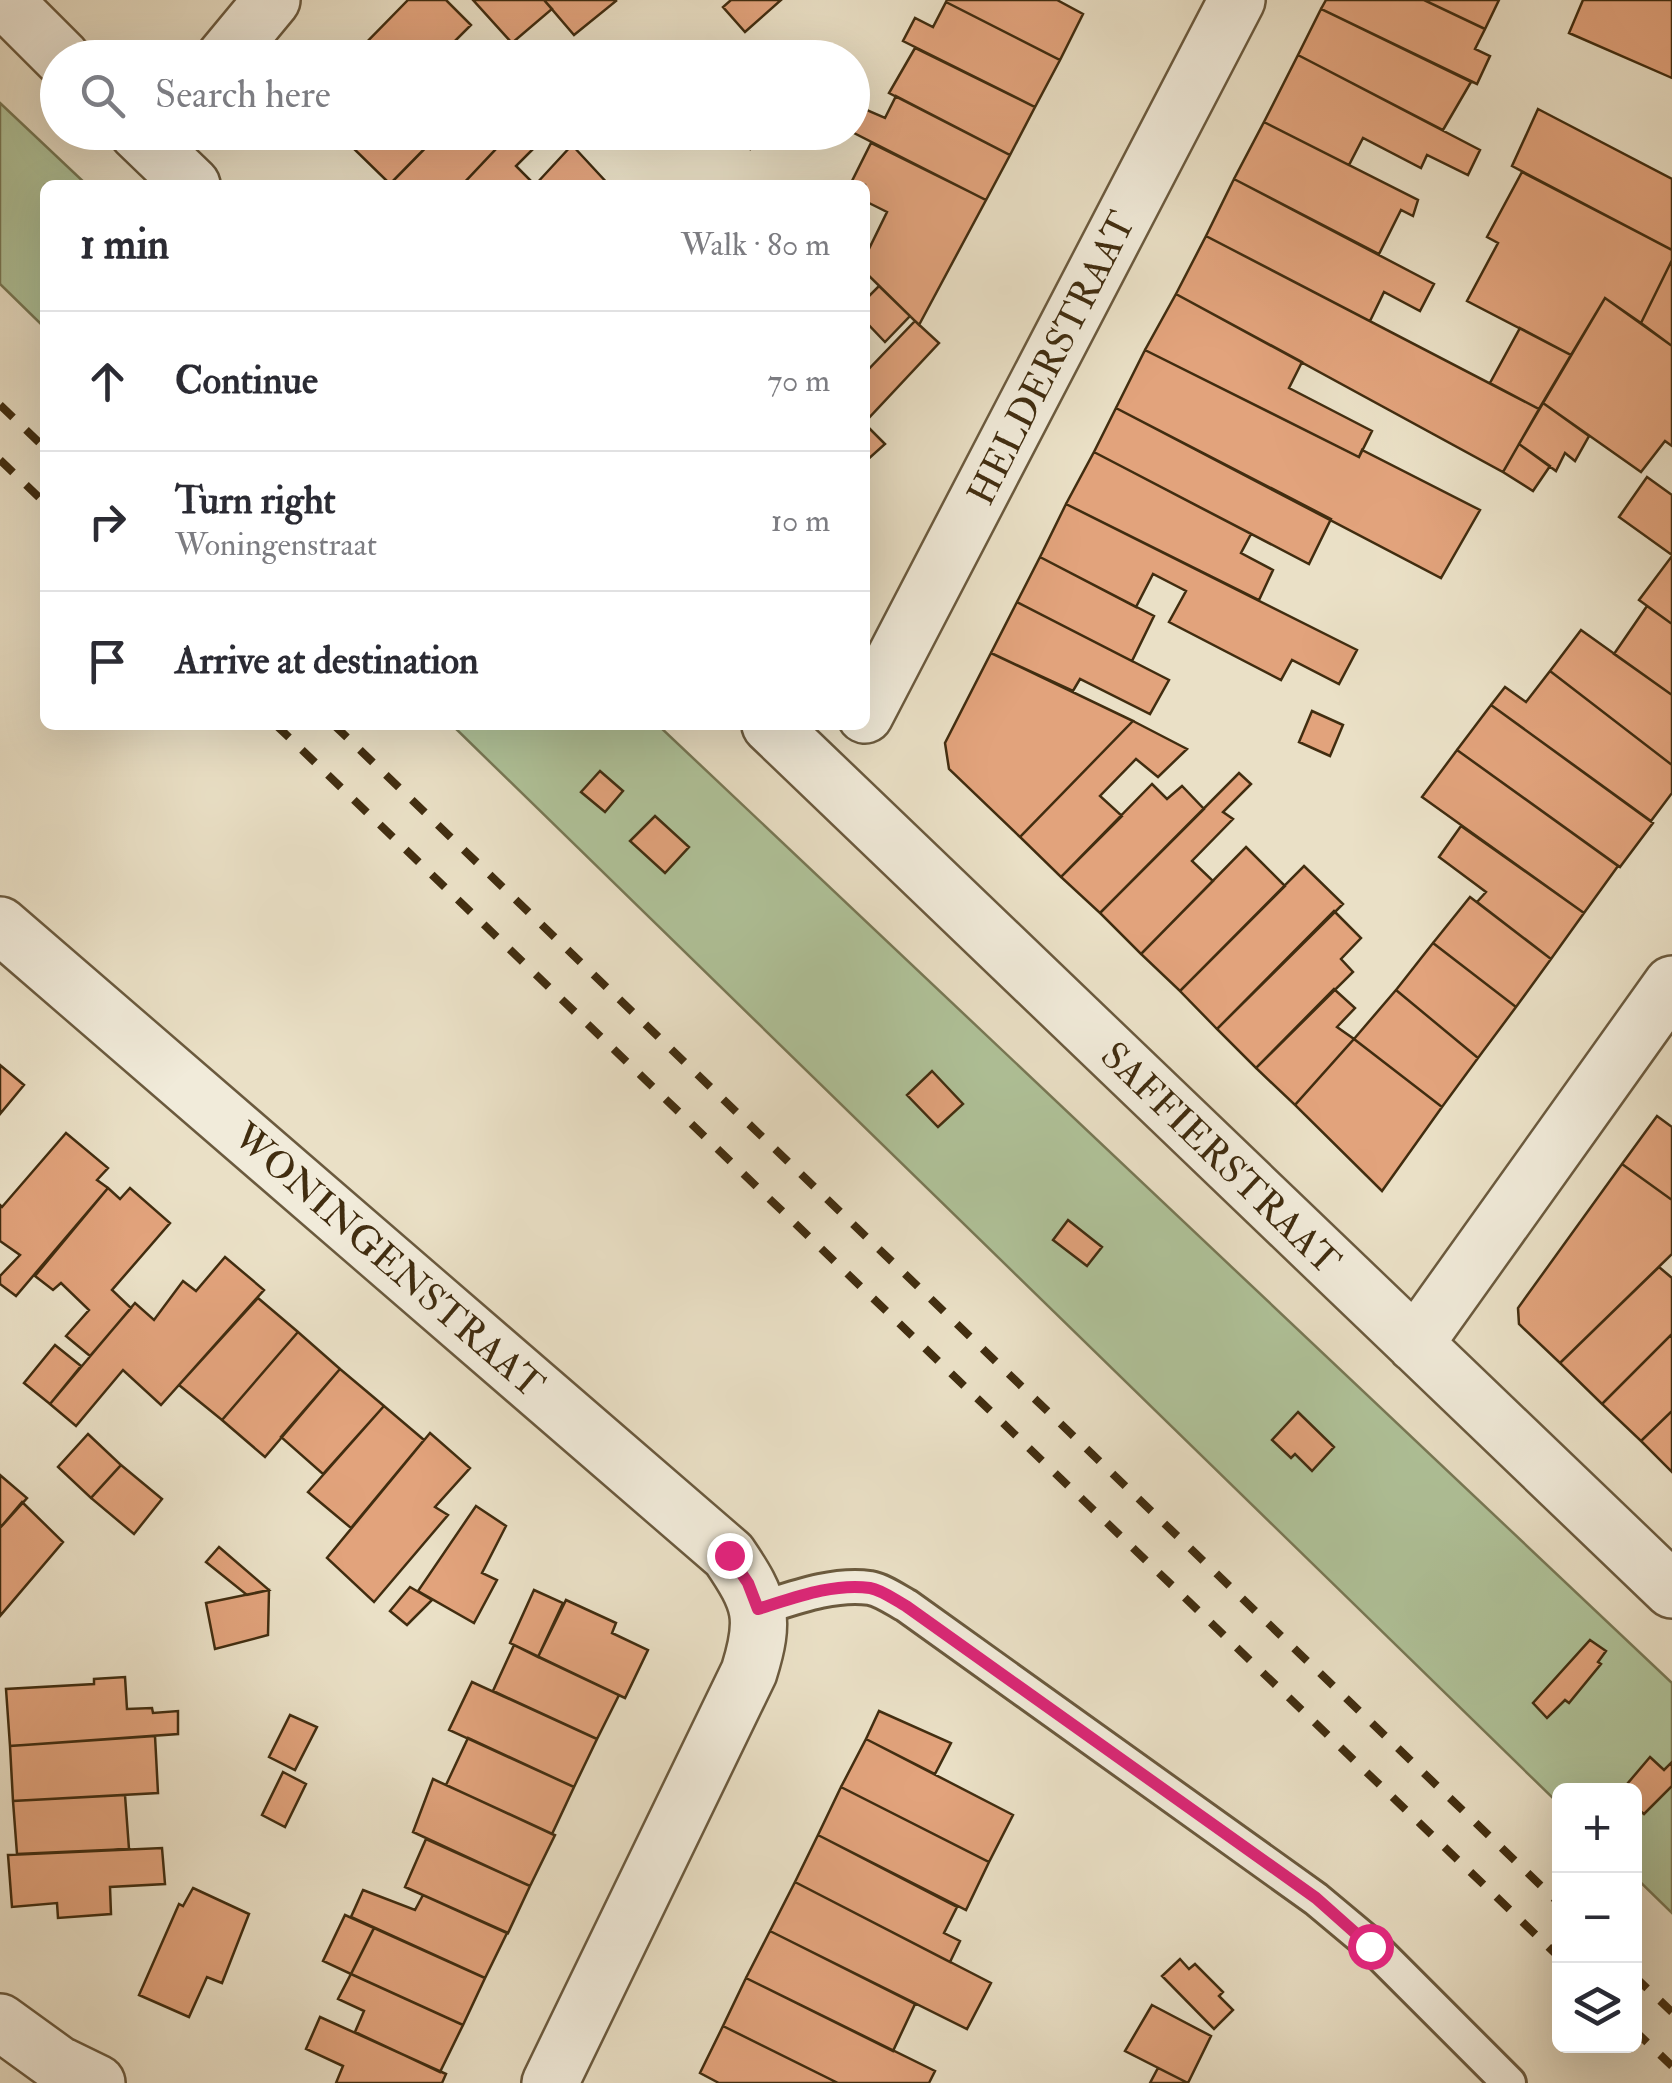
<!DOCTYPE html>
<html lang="en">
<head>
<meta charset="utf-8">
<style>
  body { margin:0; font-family:"IM FELL Double Pica",serif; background:#f7f7f7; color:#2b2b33 }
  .controls { position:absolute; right:30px; bottom:30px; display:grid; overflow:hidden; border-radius:15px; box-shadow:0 10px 40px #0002 }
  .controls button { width:90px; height:90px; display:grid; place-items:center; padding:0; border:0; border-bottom:2px solid #e1e1e2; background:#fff; color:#2b2b33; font:50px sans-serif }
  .stop { position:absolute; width:30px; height:30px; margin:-22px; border:8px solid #db2777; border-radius:50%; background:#fff }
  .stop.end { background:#db2777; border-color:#fff; box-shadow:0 2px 10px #0008 }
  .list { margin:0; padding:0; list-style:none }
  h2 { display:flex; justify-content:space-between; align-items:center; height:130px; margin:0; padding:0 40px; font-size:42px }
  h2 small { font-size:32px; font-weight:400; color:#7c7c81 }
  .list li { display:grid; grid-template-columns:65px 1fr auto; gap:30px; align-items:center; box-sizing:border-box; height:140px; padding:0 40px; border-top:2px solid #e1e1e2 }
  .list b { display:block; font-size:38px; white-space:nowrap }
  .list p { margin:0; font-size:32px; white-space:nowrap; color:#7c7c81 }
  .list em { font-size:32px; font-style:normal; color:#7c7c81 }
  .icon { flex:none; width:55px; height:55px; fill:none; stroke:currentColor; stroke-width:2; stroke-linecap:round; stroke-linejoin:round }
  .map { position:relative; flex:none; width:1672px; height:2083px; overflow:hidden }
  .search { position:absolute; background:#fff; box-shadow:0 10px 40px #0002; left:40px; top:40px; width:830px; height:110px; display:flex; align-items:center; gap:25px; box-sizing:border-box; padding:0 35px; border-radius:55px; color:#7c7c81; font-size:38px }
  .panel { position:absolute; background:#fff; box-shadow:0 10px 40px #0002; left:40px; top:180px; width:830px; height:550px; border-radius:15px }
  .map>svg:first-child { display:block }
  .green { fill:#b0c39a; stroke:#787855; stroke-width:2.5 }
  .building { fill:#e2a37c; stroke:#412d10; stroke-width:2.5 }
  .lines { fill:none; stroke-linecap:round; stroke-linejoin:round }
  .lane-casing { stroke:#6b5a3e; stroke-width:38 }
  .street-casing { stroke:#6b5a3e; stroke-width:60 }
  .lane { stroke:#f1ebda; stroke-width:32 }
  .street { stroke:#f1ebda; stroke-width:55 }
  .rail { stroke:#412d10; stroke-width:8; stroke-dasharray:18 18; stroke-linecap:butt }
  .route { stroke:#db2777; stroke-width:12 }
  .labels { text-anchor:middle; stroke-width:10; stroke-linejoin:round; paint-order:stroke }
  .street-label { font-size:38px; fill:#412d10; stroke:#f1ebda }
</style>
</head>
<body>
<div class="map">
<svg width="1672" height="2083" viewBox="0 0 1672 2083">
  <rect width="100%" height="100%" fill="#eae0c6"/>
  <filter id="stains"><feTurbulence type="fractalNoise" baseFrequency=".002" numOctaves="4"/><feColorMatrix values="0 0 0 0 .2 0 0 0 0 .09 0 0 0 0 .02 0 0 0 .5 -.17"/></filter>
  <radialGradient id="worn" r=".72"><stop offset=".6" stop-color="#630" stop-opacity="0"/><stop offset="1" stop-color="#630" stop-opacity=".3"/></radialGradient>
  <path class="green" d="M0,103l87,82h-42v143l-45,-44z
    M452,725h206l1014,958v230l-37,-36 -1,-87h-74l-1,14z"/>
  <path class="building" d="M408,0h38l25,25 -33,33h-76l6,-6 -6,-5z
    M473,0h71l8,9 -40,34z
    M544,0h71l1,1 -42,34z
    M731,0h50l-36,32 -22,-25z
    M947,0h110l26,14 -23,46 -114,-58z
    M1326,0h98l61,29 -10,20 15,7 -13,28 -156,-75z
    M1424,0h75l-14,29z
    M1583,0h89v78l-103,-45z
    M946,2l114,58 -25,47 -132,-66 12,-23 18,9z
    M1321,9l150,73 -28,48 -145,-75z
    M915,48l120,59 -25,48 -121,-62z
    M1298,55l182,95 -12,25 -41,-20 -6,13 -58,-30 -14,27 -85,-43z
    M896,96l114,59 -24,45 -134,-68v-10l8,-15 25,11z
    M1538,109l134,70v71l-160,-84z
    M1264,122l154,78 -5,16 -12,-6 -22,44 -145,-75z
    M364,132h77l-51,52 -39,-38z
    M441,132h71l-50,53 -72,-1z
    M512,132l36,2 -32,32 19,19h-73z
    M722,132h37l-9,17z
    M871,143l115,57 -67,125 -54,-53v-15l22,-45 -22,-11v-16h-15z
    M572,145l37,40h-74l1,-1z
    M1522,172l150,78v10l-31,63 -36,-25 -34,57 -104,-54 31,-58 -11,-6z
    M1234,179l200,105 -14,27 -36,-19 -14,29 -164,-85z
    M1206,236l333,173 -36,63 -327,-178z
    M1672,260v86l-31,-23z
    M879,286l31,30 -25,26 -20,-21v-21z
    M1176,294l126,68 -13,26 83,43 -13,26 -214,-107z
    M1605,298l67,48v100l-7,-5 -24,31 -98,-69z
    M915,321l24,22 -74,79v-49z
    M1520,328l51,27 -32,54 -49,-26z
    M1145,350l214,107 3,-7 118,60 -39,68 -325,-170z
    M1543,403l46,33 -14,25 -10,-8 -9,18 -37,-27z
    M1116,408l215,111 -22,45 -215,-112z
    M865,424l20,20 -20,18z
    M1519,444l31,22 -17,25 -30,-19z
    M1094,452l157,82 -10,19 32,17 -14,30 -193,-96z
    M1647,477l25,18v60l-53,-38z
    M1066,504l291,146 -18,34 -47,-24 -11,20 -112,-58 17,-31 -33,-17 -17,33 -96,-50z
    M1672,556v68l-33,-24z
    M1040,557l114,59 -22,45 -115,-59z
    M1017,602l152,78 -19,34 -70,-35 -7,12 -82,-38z
    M1647,606l25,18v71l-58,-41z
    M1581,630l91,65v70l-122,-94z
    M991,653l142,68 -113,116 -71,-68 -4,-26z
    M1550,671l122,94v28l-21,28 -160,-116 14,-18 21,15z
    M1491,705l162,118 -33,44 -163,-117z
    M1312,711l31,14 -13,31 -31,-14z
    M1133,721l54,28 -29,28 -22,-18 -36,37 22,20 -61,61 -41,-40z
    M1457,750l161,116 -34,47 -162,-116z
    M600,771l23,20 -18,21 -24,-20z
    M1239,773l12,11 -28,28 10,7 -41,42 21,20 -72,73 -41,-41z
    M1152,784l15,15 15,-13 22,23 -104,104 -39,-36z
    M655,816l34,31 -24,26 -35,-32z
    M1461,826l123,87 -33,46 -74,-57 9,-10 -47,-35z
    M1246,847l39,39 -105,105 -39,-37z
    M1304,866l39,38 -126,125 -37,-38z
    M1470,897l81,62 -35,48 -83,-64z
    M1334,911l27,27 -20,21 12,13 -97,96 -39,-39z
    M1433,943l83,64 -38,51 -82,-68z
    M1334,989l21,19 -18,19 17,12 -59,66 -39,-37z
    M1396,990l82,68 -36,49 -88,-68z
    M1354,1039l88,68 -60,84 -87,-86z
    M0,1065l24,20 -24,29z
    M932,1071l31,33 -25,23 -31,-32z
    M1657,1116l15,11v73l-50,-36z
    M66,1133l42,35 -11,12 11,8 -92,108 -16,-12v-8l20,-21 -20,-14v-36l2,2z
    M1622,1164l50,36v54l-112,109 -41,-39 -1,-16z
    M108,1188l12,11 10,-11 40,35 -58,67 19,18 -41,48 -24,-20 23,-26 -28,-27 -8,7 -18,-14z
    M1068,1220l34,27 -15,19 -34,-26z
    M225,1257l39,33 -103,115 -38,-35 -47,56 -26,-22 85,-101 19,17 29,-39 13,10z
    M1659,1267l13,11v56l-70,70 -42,-41z
    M258,1298l40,34 -76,88 -43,-35z
    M298,1332l42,37 -75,88 -43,-37z
    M1672,1334v77l-31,30 -39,-37z
    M55,1345l26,21 -31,38 -26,-21z
    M340,1369l44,37 -61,68 -42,-37z
    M384,1406l40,34 -73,88 -43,-36z
    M1672,1411v61l-31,-31z
    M1298,1412l36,35 -22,24 -17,-17 -4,4 -19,-18z
    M430,1433l40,35 -35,39 13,8 -74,87 -47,-44z
    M88,1434l33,31 -30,33 -33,-31z
    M121,1465l41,34 -28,35 -43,-36z
    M0,1475l27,23 -27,30z
    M22,1502l41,40 -63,74v-88z
    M476,1506l30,20 -24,47 15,7 -23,43 -56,-32z
    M219,1547l50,43 -22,5 -41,-33z
    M410,1587l22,13 -25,25 -17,-14z
    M269,1590l-1,45 -53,14 -9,-46z
    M534,1590l29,13 -25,54 -28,-14z
    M566,1600l50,23 -4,10 36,17 -23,48 -87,-41z
    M1590,1640l16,11 -8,11 3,2 -32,39 -4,-3 -18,18 -14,-15z
    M514,1645l105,50 -22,44 -104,-48z
    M125,1677l2,32 25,-1 1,5 25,-2v23l-168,12 -4,-57 88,-5v-5z
    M472,1682l125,57 -23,48 -125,-57z
    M879,1711l72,32 -16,31 -69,-35z
    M290,1715l27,12 -22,43 -26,-13z
    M155,1736l3,57 -145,8 -3,-55z
    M468,1738l106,49 -22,47 -106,-49z
    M866,1739l147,76 -24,47 -148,-75z
    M1650,1757l14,13 8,-8v24l-28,28 -10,-8v-16h-12z
    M283,1772l23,12 -21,43 -23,-12z
    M433,1779l122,56 -25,51 -117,-54z
    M841,1787l148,75 -23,48 -148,-75z
    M125,1795l4,54 -112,5 -4,-53z
    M818,1835l139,72 -13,26 16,8 -10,21 -155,-80z
    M426,1839l104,47 -22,47 -103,-46z
    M162,1848l3,36 -55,3 1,27 -53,4 -1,-15 -45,4 -4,-52z
    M795,1882l196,101 -24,46 -197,-98z
    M193,1888l56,26 -27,69 -15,-6 -18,40 -50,-22 40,-91 4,2z
    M363,1890l52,20 8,-15 84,38 -22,45 -134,-61z
    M345,1915l29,13 -23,46 -28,-13z
    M374,1928l111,50 -22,47 -112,-51z
    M770,1931l145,73 -22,47 -147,-73z
    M1180,1959l9,10 6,-5 28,28 -4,4 14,14 -19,19 -52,-53z
    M351,1974l112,51 -23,47 -85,-40 9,-21 -26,-12z
    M746,1978l189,93 -6,12h-91l-115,-57z
    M1152,2005l59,31 -23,47 -63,-32z
    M320,2017l126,57 -4,9h-106l7,-17 -37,-17z
    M723,2026l115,57h-119l-19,-10z
    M1158,2068l30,15h-38z"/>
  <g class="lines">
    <defs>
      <path id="lane" d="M759,1609c35,-11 74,-26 111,-21 12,2 26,12 37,18l409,293 55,46 138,138"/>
      <path id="street" d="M4,0l58,58
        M224,58l48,-58
        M137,132l55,53
        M865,715l372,-715
        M770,725l902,865
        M0,925l729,630c32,47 37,63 20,117l-199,411
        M1415,1344l257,-360
        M0,2022l58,42 39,19"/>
    </defs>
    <use href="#lane" class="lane-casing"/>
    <use href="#street" class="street-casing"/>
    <use href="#lane" class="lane"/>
    <use href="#street" class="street"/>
    <path class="rail" d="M0,405l45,43
      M0,460l45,43
      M276,725l1284,1233
      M334,725l1226,1179
      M1634,1976l38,36
      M1634,2030l38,36"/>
  </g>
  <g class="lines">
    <path class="route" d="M729,1555l19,28 10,26c36,-11 74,-26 112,-21 12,2 25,12 36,18l410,292 54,48"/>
  </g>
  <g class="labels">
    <g class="street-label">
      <text transform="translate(1051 358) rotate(-63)" y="13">HELDERSTRAAT</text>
      <text transform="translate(1221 1158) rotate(44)" y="13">SAFFIERSTRAAT</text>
      <text transform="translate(389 1260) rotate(41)" y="13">WONINGENSTRAAT</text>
    </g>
  </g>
  <rect width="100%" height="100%" filter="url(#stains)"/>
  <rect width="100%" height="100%" fill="url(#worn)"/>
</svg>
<div class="controls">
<button>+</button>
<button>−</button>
<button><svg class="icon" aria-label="layers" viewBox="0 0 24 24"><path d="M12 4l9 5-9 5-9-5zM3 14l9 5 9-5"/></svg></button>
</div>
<div class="stop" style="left:1370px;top:1946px"></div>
<div class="stop end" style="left:729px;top:1555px"></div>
<div class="search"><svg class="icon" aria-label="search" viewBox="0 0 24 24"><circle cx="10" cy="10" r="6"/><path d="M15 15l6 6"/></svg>Search here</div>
<section class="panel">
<h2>1 min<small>Walk · 80 m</small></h2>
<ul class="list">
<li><svg class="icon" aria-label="ahead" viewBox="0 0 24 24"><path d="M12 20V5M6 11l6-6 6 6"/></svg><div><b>Continue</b></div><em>70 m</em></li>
<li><svg class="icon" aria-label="right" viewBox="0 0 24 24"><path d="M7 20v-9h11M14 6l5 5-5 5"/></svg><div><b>Turn right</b><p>Woningenstraat</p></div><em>10 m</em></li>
<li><svg class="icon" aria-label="arrive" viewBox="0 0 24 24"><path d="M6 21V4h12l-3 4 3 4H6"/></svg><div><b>Arrive at destination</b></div></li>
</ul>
</section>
</div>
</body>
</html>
